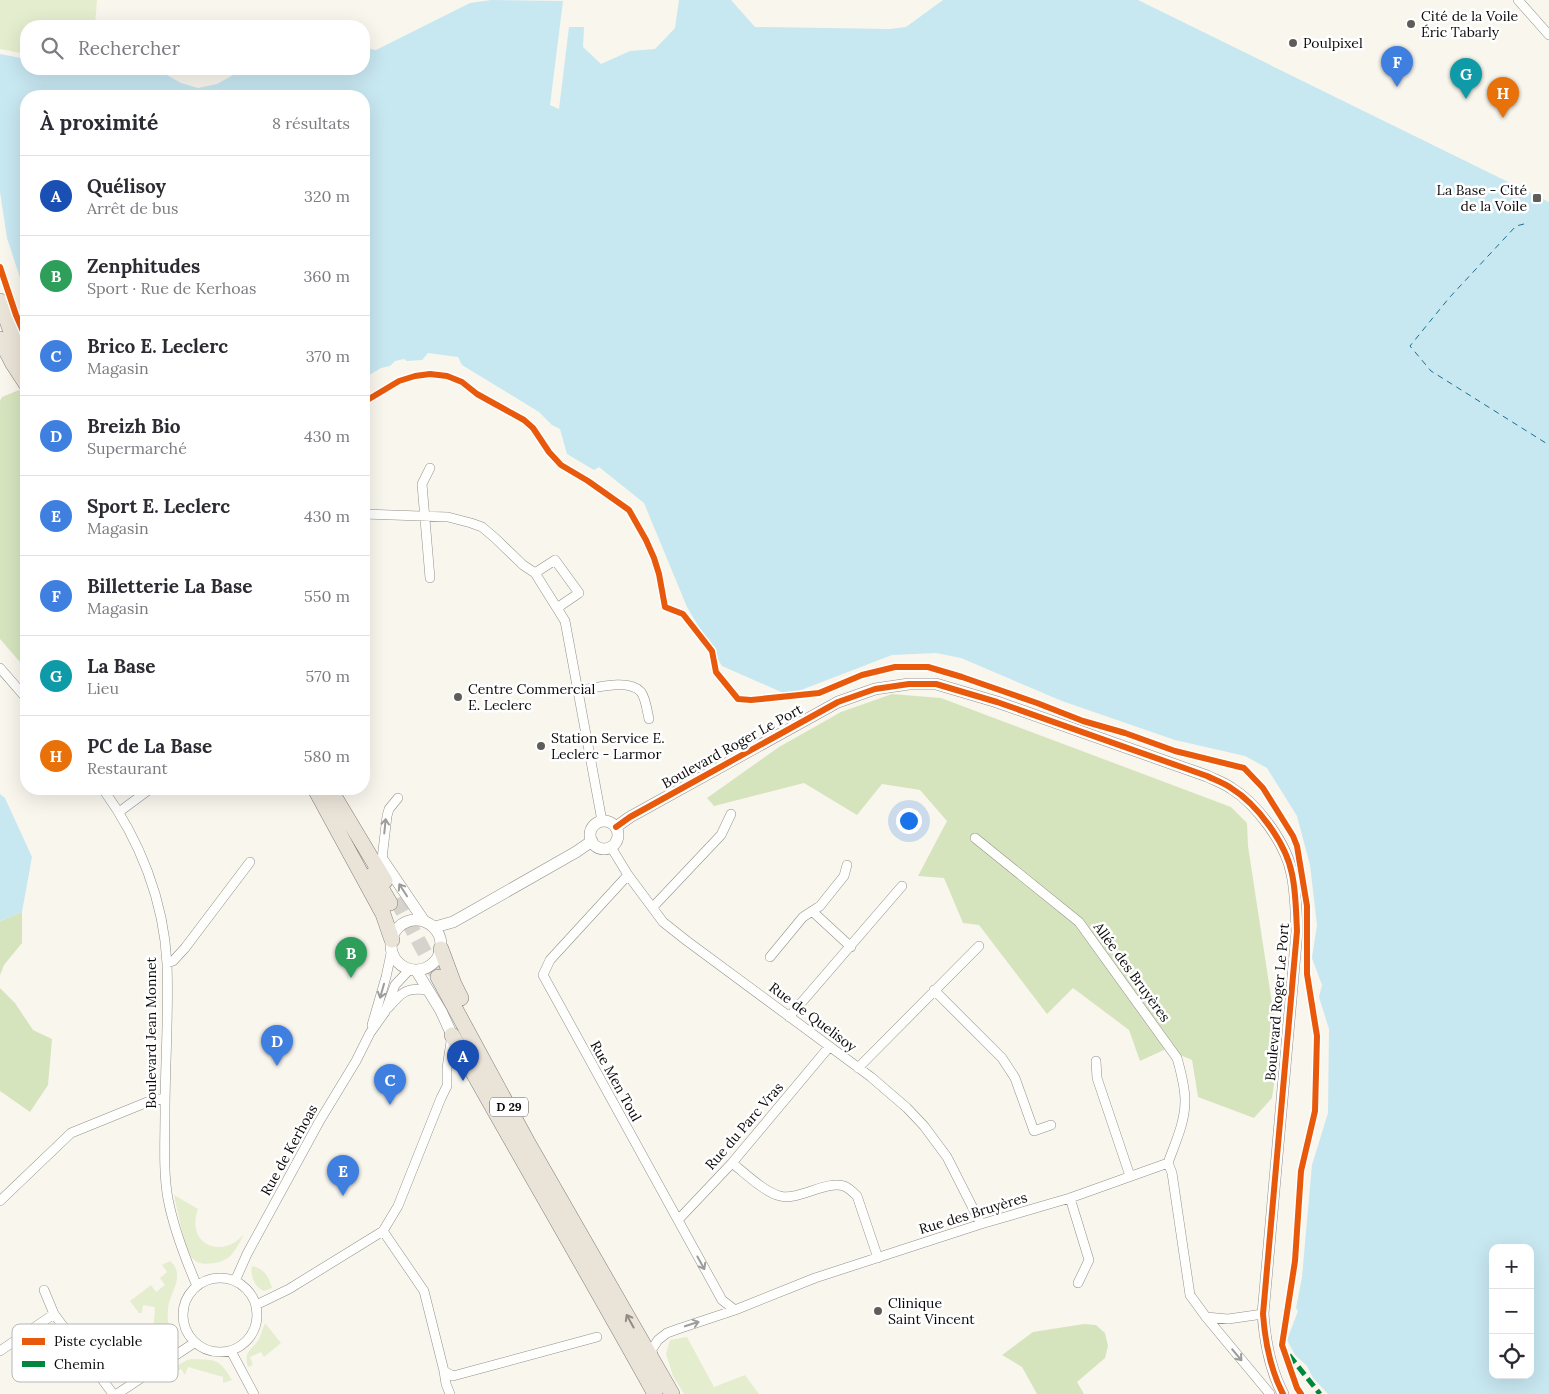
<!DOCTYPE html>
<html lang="fr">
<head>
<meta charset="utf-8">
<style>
  body { margin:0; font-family:Lora,serif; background:#f2f2f3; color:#2b2b33 }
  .controls { position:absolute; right:15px; bottom:15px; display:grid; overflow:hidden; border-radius:10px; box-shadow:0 5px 20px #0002 }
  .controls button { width:45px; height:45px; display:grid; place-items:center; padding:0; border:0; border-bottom:1px solid #e1e1e2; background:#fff; color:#2b2b33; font:25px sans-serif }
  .you { position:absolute; left:908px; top:820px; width:18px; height:18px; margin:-12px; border:4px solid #fff; border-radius:50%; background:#1a73e8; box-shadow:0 0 0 8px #1a73e833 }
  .badge { display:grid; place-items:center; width:32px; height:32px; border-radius:50%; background:#ea580c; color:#fff; font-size:16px; font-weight:700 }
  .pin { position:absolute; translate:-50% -41px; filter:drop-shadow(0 1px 2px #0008) }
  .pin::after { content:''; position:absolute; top:26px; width:18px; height:15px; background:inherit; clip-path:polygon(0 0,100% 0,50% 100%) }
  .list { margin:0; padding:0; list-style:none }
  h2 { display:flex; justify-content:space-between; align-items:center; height:65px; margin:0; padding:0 20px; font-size:21px }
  h2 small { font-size:16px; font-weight:400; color:#7c7c81 }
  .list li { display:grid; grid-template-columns:32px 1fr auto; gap:15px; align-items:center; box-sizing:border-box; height:80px; padding:0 20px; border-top:1px solid #e1e1e2 }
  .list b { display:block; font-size:19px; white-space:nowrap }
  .list p { margin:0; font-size:16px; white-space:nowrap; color:#7c7c81 }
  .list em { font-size:16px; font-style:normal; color:#7c7c81 }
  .icon { flex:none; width:28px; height:28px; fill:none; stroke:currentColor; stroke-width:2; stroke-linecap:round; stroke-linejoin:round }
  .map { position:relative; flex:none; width:1549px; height:1394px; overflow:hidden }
  .search { position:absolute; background:#fff; box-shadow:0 5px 20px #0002; left:20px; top:20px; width:350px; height:55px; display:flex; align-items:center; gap:12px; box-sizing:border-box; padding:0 18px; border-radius:20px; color:#7c7c81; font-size:19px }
  .panel { position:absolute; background:#fff; box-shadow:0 5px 20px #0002; left:20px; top:90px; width:350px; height:705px; border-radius:20px }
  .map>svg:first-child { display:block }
  .green { fill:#e5edcf }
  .forest { fill:#d6e4be }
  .water { fill:#c7e7f1; fill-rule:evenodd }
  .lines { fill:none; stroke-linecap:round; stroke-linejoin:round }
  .ferry { stroke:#1c6e93; stroke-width:1; stroke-dasharray:6 5; stroke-linecap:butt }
  .primary-tunnel { stroke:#d5d3cc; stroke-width:15; stroke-dasharray:15 8; stroke-linecap:butt }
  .minor-casing { stroke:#92908d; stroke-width:10 }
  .tertiary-casing { stroke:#92908d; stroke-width:12 }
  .primary-casing { stroke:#7f7e7a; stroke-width:16 }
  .minor { stroke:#fefefc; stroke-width:9 }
  .tertiary { stroke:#fefefc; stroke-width:11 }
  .primary { stroke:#eae3d8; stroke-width:15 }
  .quiet { stroke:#00873e; stroke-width:5; stroke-dasharray:10 5; stroke-linecap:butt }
  .cycleway-casing { stroke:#fff; stroke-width:9 }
  .cycleway { stroke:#e8590c; stroke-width:6 }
  .oneway { stroke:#9c9c9b }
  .oneway2 { stroke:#908c86 }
  .poi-dot { fill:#5e5d5a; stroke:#fff; stroke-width:2 }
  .labels { text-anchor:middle; stroke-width:5; stroke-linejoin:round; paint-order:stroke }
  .shield { fill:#fff; stroke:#545454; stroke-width:1 }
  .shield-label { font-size:12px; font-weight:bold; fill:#0a0a0a }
  .poi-label { font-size:14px; fill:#0a0a0a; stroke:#fff; text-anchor:start }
  .street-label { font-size:14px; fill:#0a0a0a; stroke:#fff }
  .key { fill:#fff; stroke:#b6b6b6; stroke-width:1 }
  .key-label { font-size:14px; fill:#0a0a0a }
</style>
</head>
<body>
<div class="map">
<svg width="1549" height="1394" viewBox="0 0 1549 1394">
  <rect width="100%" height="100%" fill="#f9f6ee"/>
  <path class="green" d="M0,0h97l-2,26h-69v28l-26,-5z
    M174,1195l24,14c-13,34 23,52 46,25 -7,14 -13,27 -29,29 -8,1 -16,2 -22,-4 -8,-8 -16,-51 -19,-64z
    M170,1261c17,14 -1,32 -2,48 -2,15 5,24 0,39l-45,30h-12l-16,-17 2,-2 6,6 11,-7 8,10 4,-3v-2l19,-15 -12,-16 11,-8 1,7 8,1 2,-25 -12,-2 -1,8h-3l-9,-12 21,-16 5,7 9,-7 -5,-7 7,-6 -5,-7z
    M252,1266c12,2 17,11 20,22l-8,3c-10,-4 -14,-16 -12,-25z
    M265,1323l16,20 -17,14 -3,-5 -11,5 3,8 -5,2c-5,-17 4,-16 11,-28 2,-5 4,-11 6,-16z
    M687,1337l27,50 31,-12 14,19h-75l-11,-18 -7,-22 4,-14z
    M192,1359c24,1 27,-1 40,21l-9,3v-6l-35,-10 -3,8 -4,-6 -14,7 -2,-3 22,-13z"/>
  <path class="forest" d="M19,390l7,9v270l-26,-30v-238l2,-4z
    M892,694l49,4 290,109 16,16 1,23 31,203 -7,49 -18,20 -56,-21 -6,-37 -26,-11 -26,12 -11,-31 -56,-42 -26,26 -68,-89 -16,-2 -19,-45 -26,-2 29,-55 -27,-31 -38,-6 -25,31 -53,-32 -90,23 -7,-8 72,-51 62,-35z
    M22,912v31l-18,22 -4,10v-54z
    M0,988l15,15 18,27 19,9 -4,46 -18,27 -30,-21z
    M1084,1324l12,1 9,8 3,13 -3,12 -28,24 7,12h-47l-15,-27 -20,-12 31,-23z"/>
  <path class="water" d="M491,0l72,1 -13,104 9,4 10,-82h15l-1,20 18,17 29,-13 25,-2 20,-21 4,-28h52l24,27 135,2 16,-2 37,-27h195l411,202v1192h-221l-15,-16 -6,-12 -12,-11 -8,-15 11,-29 -2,-3 6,-31 10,-112 16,-52 1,-84 -10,-32 3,-12 -10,-27 5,-33 -7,-60 -13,-49 -30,-48 -22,-12 -70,-16 -113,-39 -101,-43 -25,-5 -44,2 -104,40 -66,-29 -35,-59 -43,-104 -45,-36 -5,3 -27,-16 -7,-25 -8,-4 -13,-13 -77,-47 -4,-8 -30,-4 -6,7 -15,1 -3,-2 -9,2 -5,5 -9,2 -17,10v-282h-338v200l-19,-58 -7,-46v-138l26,5v10h126l6,1 23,13 17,5 19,-4 27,-15h120v-21l12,2 94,-47zM1493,1248h37v127h-37z
    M0,794l5,4 27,59 -10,55 -22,9z"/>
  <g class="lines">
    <path class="ferry" d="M1524,224l-8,2 -67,72 -39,48 21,25 118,74"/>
    <path class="primary-tunnel" d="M396,899l42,78"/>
    <defs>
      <path id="minor" d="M1518,0l31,35
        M430,468l-8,16 8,94
        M364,514l84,3 23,6 11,4 13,11 28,27 12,8 30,48 37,200
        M535,573l20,-13 24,33 -22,15
        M364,642l1,2
        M0,668l26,30
        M578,691c17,-3 51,-13 63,1 5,7 6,19 8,27
        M103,789c37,51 61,112 64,175 2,50 -2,99 -2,148 0,29 -2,59 3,87 6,31 17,59 29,87
        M119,812l31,-23
        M975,838l104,84 98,136c4,14 8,29 8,43 0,22 -10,42 -17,62
        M611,847l17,28 35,47 24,19 184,136 36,31 17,18 23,31 34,67
        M382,859l5,-43 2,-7 9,-11
        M628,875l-78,85 -7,15 179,325 13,10
        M653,907l68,-72 10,-21
        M812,911l39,36
        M770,957l33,-40 17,-11 24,-30 3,-11
        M167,963l6,-2 12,-13 65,-86
        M934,990l68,68 13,20 19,53 17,-6
        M388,1008c13,-15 18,-21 39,-18
        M789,1017l113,-131
        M372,1025l14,-48 6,-28
        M1096,1061l1,17 33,98
        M858,1068l121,-122
        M732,1163c13,10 32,29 48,33 19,5 46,-16 64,-10 5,2 9,6 13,10l21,62
        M1070,1198l19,62 -11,23
        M0,1201l71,-68 79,-32 15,-3
        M678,1220l54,-57 97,-116
        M383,1231l41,60 20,80 9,5 144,-39
        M183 1315a37 37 0 1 1 74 0a37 37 0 1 1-74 0Z
        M235,1281l12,-27 72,-132 37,-61 14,-28 15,-21 10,-27 15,-16
        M44,1290l10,24
        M256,1305l33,-16 94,-58 15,-25 43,-108 6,-12v-18l5,-33
        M1206,1317l22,2 35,-5
        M0,1351l54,-37 59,80
        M231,1351l23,43
        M653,1357l-1,-8 6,-9 9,-7 11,-4 57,-19 80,-32 166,-54 89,-26 98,-35 4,10 18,122 16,22 64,77
        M444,1371l2,13 4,10
        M117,1394l77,-51"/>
      <path id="tertiary" d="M590 835a14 14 0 1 1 28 0a14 14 0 1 1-28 0Z
        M616,827l14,-10 208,-115 37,-13 34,-5h27l61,18 210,74c8,4 17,7 24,12 26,16 55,55 61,86 4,18 4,38 5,57l-34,383c2,27 7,55 20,80
        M382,859l42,62
        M391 945a25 25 0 1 1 50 0a25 25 0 1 1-50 0Z
        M435,927l18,-5 16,-9 107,-61 16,-11
        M416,970l25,41 11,24"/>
      <path id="primary" d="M0,301l10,28 16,29
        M0,339l13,25 13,20
        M315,789l68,125 9,26
        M330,789l55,92
        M373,874l17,29
        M441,949l13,35 7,14
        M438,977l90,166 144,251
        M452,1035c67,120 136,238 203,359"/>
    </defs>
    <use href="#minor" class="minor-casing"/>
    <use href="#tertiary" class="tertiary-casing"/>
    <use href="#primary" class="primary-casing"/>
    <use href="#minor" class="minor"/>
    <use href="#tertiary" class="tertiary"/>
    <use href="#primary" class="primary"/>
    <path class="quiet" d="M1289,1355l31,39"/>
    <defs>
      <path id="cycleway" d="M0,267l16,48 10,23
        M364,402l35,-21 16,-5 15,-2 17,2 15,6 15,12 47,26 9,8 16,24 12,13 27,16 41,29 17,30 8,18 5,16 6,33 18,7 11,14 18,23 4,21 22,27 13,1 68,-7 43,-18 33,-8h33l34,10 75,26 46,18 42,12 50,18 69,17 19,20 30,48 4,10 10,60v68l10,62 -2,75 -14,60 -6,90 -13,84 15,43 4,6
        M616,827l14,-10 208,-115 37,-13 34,-5h27l61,18 210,74c8,4 17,7 24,12 26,16 55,55 61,86 4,18 4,38 5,57l-34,383c2,27 7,55 20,80"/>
    </defs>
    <use href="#cycleway" class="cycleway-casing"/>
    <use href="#cycleway" class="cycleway"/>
  </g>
  <defs><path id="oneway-shaft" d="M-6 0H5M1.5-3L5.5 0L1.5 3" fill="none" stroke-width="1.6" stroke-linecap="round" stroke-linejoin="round" transform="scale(1.25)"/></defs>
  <g class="oneway">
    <use href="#oneway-shaft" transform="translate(385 826) rotate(-84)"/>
    <use href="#oneway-shaft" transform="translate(403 890) rotate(-123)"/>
    <use href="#oneway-shaft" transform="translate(382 991) rotate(106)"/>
    <use href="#oneway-shaft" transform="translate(701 1263) rotate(61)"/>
    <use href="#oneway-shaft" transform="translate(692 1324) rotate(-18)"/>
    <use href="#oneway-shaft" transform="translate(1237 1355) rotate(50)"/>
  </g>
  <use class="oneway2" href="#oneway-shaft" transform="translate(630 1321) rotate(-119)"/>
  <g class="poi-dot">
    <circle cx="1411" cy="24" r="5"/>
    <circle cx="1293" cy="43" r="5"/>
    <rect x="1532" y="193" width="10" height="10" rx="2.5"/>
    <circle cx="458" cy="697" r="5"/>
    <circle cx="541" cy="746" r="5"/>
    <circle cx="878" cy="1311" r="5"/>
  </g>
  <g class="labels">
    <rect class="shield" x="490" y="1097.5" width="38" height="19" rx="4"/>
    <g class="shield-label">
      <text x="509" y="1111">D 29</text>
    </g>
    <g class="poi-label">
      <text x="1421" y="21">Cité de la Voile<tspan x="1421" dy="16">Éric Tabarly</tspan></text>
      <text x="1303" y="48">Poulpixel</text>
      <text x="1527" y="195" text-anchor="end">La Base - Cité<tspan x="1527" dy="16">de la Voile</tspan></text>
      <text x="468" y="694">Centre Commercial<tspan x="468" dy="16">E. Leclerc</tspan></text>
      <text x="551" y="743">Station Service E.<tspan x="551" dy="16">Leclerc - Larmor</tspan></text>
      <text x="888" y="1308">Clinique<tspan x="888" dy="16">Saint Vincent</tspan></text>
    </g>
    <g class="street-label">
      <text transform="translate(732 746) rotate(-29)" y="5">Boulevard Roger Le Port</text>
      <text transform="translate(1132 972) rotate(54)" y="5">Allée des Bruyères</text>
      <text transform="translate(1277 1002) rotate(-85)" y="5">Boulevard Roger Le Port</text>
      <text transform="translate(813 1017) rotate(37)" y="5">Rue de Quelisoy</text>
      <text transform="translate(151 1033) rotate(-90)" y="5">Boulevard Jean Monnet</text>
      <text transform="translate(616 1081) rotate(61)" y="5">Rue Men Toul</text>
      <text transform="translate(744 1126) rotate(-49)" y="5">Rue du Parc Vras</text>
      <text transform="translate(289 1150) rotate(-61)" y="5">Rue de Kerhoas</text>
      <text transform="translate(973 1213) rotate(-17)" y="5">Rue des Bruyères</text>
    </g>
  </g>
  <rect x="12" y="1324" width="166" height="58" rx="8" class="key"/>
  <rect x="22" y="1338" width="23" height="7" fill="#e8590c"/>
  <rect x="22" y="1361" width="23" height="6" fill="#00873e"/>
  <g class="key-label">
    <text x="54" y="1346">Piste cyclable</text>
    <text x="54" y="1369">Chemin</text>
  </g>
</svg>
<div class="controls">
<button>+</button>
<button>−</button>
<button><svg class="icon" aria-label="locate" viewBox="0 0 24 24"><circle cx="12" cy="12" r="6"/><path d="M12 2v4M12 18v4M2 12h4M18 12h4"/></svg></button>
</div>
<div class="you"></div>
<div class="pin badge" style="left:463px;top:1081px;background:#1a4fb4">A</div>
<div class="pin badge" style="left:351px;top:978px;background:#2e9e5b">B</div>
<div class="pin badge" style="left:390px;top:1105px;background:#3f7fe0">C</div>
<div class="pin badge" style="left:277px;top:1066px;background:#3f7fe0">D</div>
<div class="pin badge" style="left:343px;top:1196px;background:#3f7fe0">E</div>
<div class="pin badge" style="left:1397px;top:87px;background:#3f7fe0">F</div>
<div class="pin badge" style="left:1466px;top:99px;background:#0f9aa8">G</div>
<div class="pin badge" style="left:1503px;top:118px;background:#e8710a">H</div>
<div class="search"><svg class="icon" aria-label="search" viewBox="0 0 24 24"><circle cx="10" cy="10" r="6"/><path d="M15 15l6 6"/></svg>Rechercher</div>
<section class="panel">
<h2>À proximité<small>8 résultats</small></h2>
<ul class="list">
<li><span class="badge" style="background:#1a4fb4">A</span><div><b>Quélisoy</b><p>Arrêt de bus</p></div><em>320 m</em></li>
<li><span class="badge" style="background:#2e9e5b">B</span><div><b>Zenphitudes</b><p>Sport · Rue de Kerhoas</p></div><em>360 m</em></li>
<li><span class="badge" style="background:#3f7fe0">C</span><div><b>Brico E. Leclerc</b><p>Magasin</p></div><em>370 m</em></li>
<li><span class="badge" style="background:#3f7fe0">D</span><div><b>Breizh Bio</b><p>Supermarché</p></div><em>430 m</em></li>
<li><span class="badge" style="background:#3f7fe0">E</span><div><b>Sport E. Leclerc</b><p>Magasin</p></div><em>430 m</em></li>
<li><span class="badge" style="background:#3f7fe0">F</span><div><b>Billetterie La Base</b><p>Magasin</p></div><em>550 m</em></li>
<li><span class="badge" style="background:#0f9aa8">G</span><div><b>La Base</b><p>Lieu</p></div><em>570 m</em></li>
<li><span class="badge" style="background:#e8710a">H</span><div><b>PC de La Base</b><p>Restaurant</p></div><em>580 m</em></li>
</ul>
</section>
</div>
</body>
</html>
